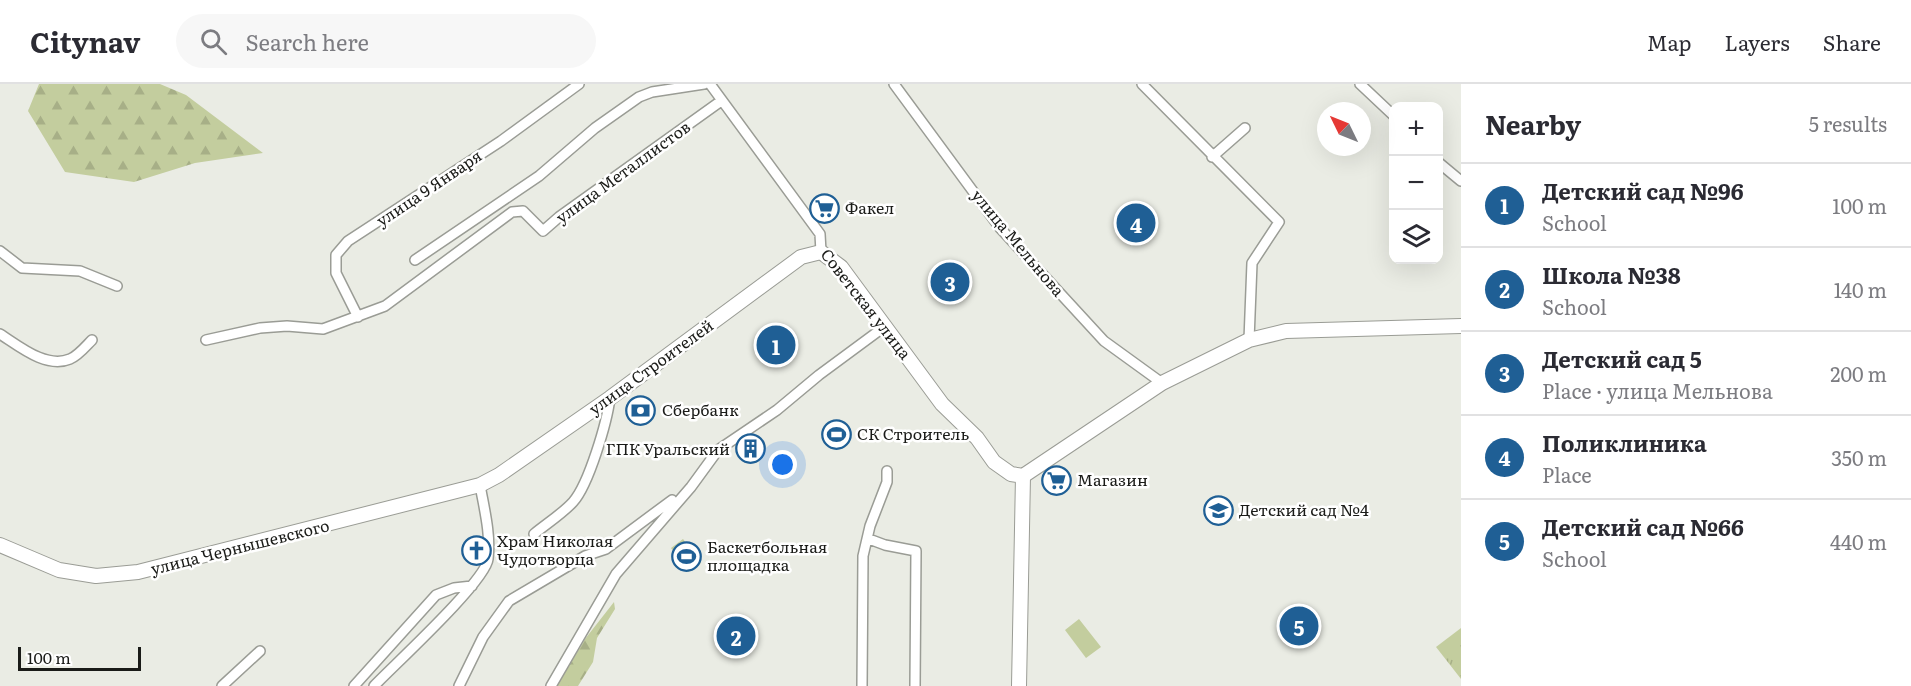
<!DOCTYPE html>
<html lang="en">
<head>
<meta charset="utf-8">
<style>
  body { margin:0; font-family:Literata,serif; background:#f7f7f7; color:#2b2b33 }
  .controls { position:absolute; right:18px; top:18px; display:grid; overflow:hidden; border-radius:12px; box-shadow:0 6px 24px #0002 }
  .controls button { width:54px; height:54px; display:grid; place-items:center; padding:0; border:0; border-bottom:2px solid #e1e1e2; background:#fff; color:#2b2b33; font:30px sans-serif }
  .compass { position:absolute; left:1317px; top:18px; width:54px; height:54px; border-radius:50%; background:#fff; box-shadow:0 6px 24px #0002; rotate:313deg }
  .scale { position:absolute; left:18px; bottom:15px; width:123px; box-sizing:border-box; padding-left:6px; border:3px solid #1a1b18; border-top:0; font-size:16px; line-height:21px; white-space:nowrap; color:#1a1b18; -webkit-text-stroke:4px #fff; paint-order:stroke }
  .you { position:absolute; left:783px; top:381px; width:21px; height:21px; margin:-15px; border:4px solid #fff; border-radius:50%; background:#1a73e8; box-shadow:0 0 0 9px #1a73e833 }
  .badge { display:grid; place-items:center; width:39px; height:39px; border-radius:50%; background:#1f5f95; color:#fff; font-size:20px; font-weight:700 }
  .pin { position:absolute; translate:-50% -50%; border:3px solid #fff; box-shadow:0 2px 6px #0006 }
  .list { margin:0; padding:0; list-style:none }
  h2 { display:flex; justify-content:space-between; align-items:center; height:78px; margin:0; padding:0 24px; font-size:26px }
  h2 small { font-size:20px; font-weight:400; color:#7c7c81 }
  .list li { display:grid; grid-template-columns:39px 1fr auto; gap:18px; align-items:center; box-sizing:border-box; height:84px; padding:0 24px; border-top:2px solid #e1e1e2 }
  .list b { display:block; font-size:22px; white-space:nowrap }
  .list p { margin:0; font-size:20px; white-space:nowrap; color:#7c7c81 }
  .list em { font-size:20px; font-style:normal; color:#7c7c81 }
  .icon { flex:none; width:33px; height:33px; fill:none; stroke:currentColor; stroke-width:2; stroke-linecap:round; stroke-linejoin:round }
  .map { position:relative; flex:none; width:1461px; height:602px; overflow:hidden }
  header { display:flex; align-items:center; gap:36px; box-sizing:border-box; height:84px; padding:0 30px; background:#fff; border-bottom:2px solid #e1e1e2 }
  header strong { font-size:28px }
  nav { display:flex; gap:33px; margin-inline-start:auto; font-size:21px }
  .search { width:420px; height:54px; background:#f7f7f7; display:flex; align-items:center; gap:15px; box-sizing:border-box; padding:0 21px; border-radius:33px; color:#7c7c81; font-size:22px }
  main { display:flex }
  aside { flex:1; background:#fff }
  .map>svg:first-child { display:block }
  .grass { fill:url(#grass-tufts) }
  .forest { fill:url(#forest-firs) }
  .garden { fill:#c3cd9e }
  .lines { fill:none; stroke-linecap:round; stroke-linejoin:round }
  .street-casing { stroke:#9a9c95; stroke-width:12 }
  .secondary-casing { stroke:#9a9c95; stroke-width:16 }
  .street { stroke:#fff; stroke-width:9 }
  .secondary { stroke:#fff; stroke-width:14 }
  .labels { text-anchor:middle; stroke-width:5; stroke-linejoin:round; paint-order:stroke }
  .street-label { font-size:16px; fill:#1a1b18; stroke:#fff }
  .poi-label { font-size:16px; fill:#1a1b18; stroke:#fff; text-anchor:start }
</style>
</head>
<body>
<header>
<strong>Citynav</strong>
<div class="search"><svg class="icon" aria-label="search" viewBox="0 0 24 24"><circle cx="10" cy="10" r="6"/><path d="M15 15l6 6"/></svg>Search here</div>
<nav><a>Map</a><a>Layers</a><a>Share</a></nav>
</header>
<main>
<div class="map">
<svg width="1461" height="602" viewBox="0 0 1461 602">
  <defs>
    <pattern id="grass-tufts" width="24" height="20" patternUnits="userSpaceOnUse" patternTransform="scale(1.5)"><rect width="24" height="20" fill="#c3cd9e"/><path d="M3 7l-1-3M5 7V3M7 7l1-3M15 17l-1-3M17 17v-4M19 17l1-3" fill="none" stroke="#a7af87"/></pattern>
    <pattern id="forest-firs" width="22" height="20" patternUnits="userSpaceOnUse" patternTransform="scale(1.5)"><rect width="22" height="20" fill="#c3cd9e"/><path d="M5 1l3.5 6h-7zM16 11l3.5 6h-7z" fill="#a7af87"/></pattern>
  </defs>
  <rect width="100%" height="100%" fill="#eaece4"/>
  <path class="grass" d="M1461,544v51l-25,-32z"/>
  <path class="forest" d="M39,0h121l26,11 77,58 -68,10 -61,19 -69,-10 -37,-61z
    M614,518l1,7 -18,29 -4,24 -15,24h-21l28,-47z"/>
  <path class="garden" d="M683,455l18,24 -13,9 -17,-24z
    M1079,535l22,28 -15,11 -21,-28z"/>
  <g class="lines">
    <defs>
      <path id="street" d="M710,0l110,150 1,18
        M894,0l106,144 104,113 58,42
        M1142,0l137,138 -27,41 -3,77
        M1360,0l34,32
        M1212,73l33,-29
        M1438,78l23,19
        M0,167l22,17 58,3 37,15
        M415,176l124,-84 56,-48 44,-31 13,-5 52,-8
        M358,233l-22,-44v-18l12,-14 153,-100 78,-57
        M0,250c19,12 46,35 70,25 8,-3 16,-13 22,-19
        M206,256l54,-12 27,-2 36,3 62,-23 127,-94 11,-1 20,20 16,-14 162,-116
        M534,450c12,-10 28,-20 39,-32 16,-18 34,-80 37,-104
        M869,455l16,6 31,6 -1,135
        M222,602l38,-35
        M354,602l82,-91 18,-7 18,-2
        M374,602c20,-21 112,-105 114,-127 3,-25 -4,-51 -8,-74
        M459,602l24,-49 26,-36 76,-45 21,-7 66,-49
        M551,602l65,-112 75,-87 27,-37 59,-40 42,-35 65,-48
        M862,602l1,-130 7,-30 17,-44v-11"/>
      <path id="secondary" d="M1023,392l139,-93 87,-43 37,-9 175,-5
        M0,461l59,25 37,6 42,-4 342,-87 19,-10 111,-77 191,-141 20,-5 20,15 101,137 35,34 17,24 17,12 12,2
        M1019,602l4,-210"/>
    </defs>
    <use href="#street" class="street-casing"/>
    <use href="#secondary" class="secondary-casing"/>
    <use href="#street" class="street"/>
    <use href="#secondary" class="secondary"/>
  </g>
  <defs>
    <symbol id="supermarket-ring" viewBox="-11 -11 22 22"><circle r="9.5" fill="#fff" stroke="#1f5f95" stroke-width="1.5"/><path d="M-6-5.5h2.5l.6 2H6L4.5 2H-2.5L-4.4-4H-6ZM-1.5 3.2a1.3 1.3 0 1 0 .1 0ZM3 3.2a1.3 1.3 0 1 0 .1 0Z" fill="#1f5f95"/></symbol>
    <symbol id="bank-ring" viewBox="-11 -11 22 22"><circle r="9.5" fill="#fff" stroke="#1f5f95" stroke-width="1.5"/><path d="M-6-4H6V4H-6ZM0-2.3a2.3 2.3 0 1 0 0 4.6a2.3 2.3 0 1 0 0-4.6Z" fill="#1f5f95"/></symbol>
    <symbol id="stadium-ring" viewBox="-11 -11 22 22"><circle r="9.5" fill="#fff" stroke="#1f5f95" stroke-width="1.5"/><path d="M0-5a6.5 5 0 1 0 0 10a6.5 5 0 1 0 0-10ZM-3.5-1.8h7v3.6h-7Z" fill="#1f5f95"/></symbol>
    <symbol id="building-ring" viewBox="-11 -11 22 22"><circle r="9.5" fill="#fff" stroke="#1f5f95" stroke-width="1.5"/><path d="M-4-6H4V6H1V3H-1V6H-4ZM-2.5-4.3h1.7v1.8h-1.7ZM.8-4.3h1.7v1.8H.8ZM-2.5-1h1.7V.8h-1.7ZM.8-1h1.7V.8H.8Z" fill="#1f5f95"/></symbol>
    <symbol id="school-ring" viewBox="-11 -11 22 22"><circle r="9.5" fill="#fff" stroke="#1f5f95" stroke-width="1.5"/><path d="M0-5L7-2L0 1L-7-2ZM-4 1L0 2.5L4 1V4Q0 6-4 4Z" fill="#1f5f95"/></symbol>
    <symbol id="church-ring" viewBox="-11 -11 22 22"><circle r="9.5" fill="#fff" stroke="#1f5f95" stroke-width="1.5"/><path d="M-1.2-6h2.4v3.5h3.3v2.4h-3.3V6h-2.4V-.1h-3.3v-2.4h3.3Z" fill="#1f5f95"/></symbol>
  </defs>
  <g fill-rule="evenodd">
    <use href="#supermarket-ring" x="808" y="108" width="33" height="33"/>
    <use href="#bank-ring" x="624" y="310" width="33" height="33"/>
    <use href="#stadium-ring" x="820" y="334" width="33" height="33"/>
    <use href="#building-ring" x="734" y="348" width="33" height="33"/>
    <use href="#supermarket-ring" x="1040" y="380" width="33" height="33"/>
    <use href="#school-ring" x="1202" y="410" width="33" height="33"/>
    <use href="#church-ring" x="460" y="450" width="33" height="33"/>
    <use href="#stadium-ring" x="670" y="456" width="33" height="33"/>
  </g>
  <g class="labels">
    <g class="street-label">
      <text transform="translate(623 88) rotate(-36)" y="6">улица Металлистов</text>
      <text transform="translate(429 104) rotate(-34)" y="6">улица 9 Января</text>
      <text transform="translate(1018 159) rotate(50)" y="6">улица Мельнова</text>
      <text transform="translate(866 220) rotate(52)" y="6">Советская улица</text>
      <text transform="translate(651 283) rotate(-36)" y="6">улица Строителей</text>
      <text transform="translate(240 463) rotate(-14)" y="6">улица Чернышевского</text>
    </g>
    <g class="poi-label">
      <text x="845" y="130">Факел</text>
      <text x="662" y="332">Сбербанк</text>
      <text x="857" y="356">СК Строитель</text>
      <text x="730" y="371" text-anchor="end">ГПК Уральский</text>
      <text x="1077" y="402">Магазин</text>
      <text x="1239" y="432">Детский сад №4</text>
      <text x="497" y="463">Храм Николая<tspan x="497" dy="18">Чудотворца</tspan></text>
      <text x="707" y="469">Баскетбольная<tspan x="707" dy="18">площадка</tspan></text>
    </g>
  </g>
</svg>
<div class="controls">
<button>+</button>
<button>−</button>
<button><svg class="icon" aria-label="layers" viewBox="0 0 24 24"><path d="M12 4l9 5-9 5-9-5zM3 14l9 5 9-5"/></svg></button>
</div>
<svg class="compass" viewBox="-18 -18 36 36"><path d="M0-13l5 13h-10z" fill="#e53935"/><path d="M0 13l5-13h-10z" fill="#7c7c81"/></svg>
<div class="scale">100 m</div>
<div class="you"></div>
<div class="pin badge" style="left:776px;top:261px">1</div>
<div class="pin badge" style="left:736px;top:552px">2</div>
<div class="pin badge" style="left:950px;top:198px">3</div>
<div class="pin badge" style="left:1136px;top:139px">4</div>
<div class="pin badge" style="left:1299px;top:542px">5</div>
</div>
<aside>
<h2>Nearby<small>5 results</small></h2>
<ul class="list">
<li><span class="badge">1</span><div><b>Детский сад №96</b><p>School</p></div><em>100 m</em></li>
<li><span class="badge">2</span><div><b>Школа №38</b><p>School</p></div><em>140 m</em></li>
<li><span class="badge">3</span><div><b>Детский сад 5</b><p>Place · улица Мельнова</p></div><em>200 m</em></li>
<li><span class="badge">4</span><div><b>Поликлиника</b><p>Place</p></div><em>350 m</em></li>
<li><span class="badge">5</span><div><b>Детский сад №66</b><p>School</p></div><em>440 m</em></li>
</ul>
</aside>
</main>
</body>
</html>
